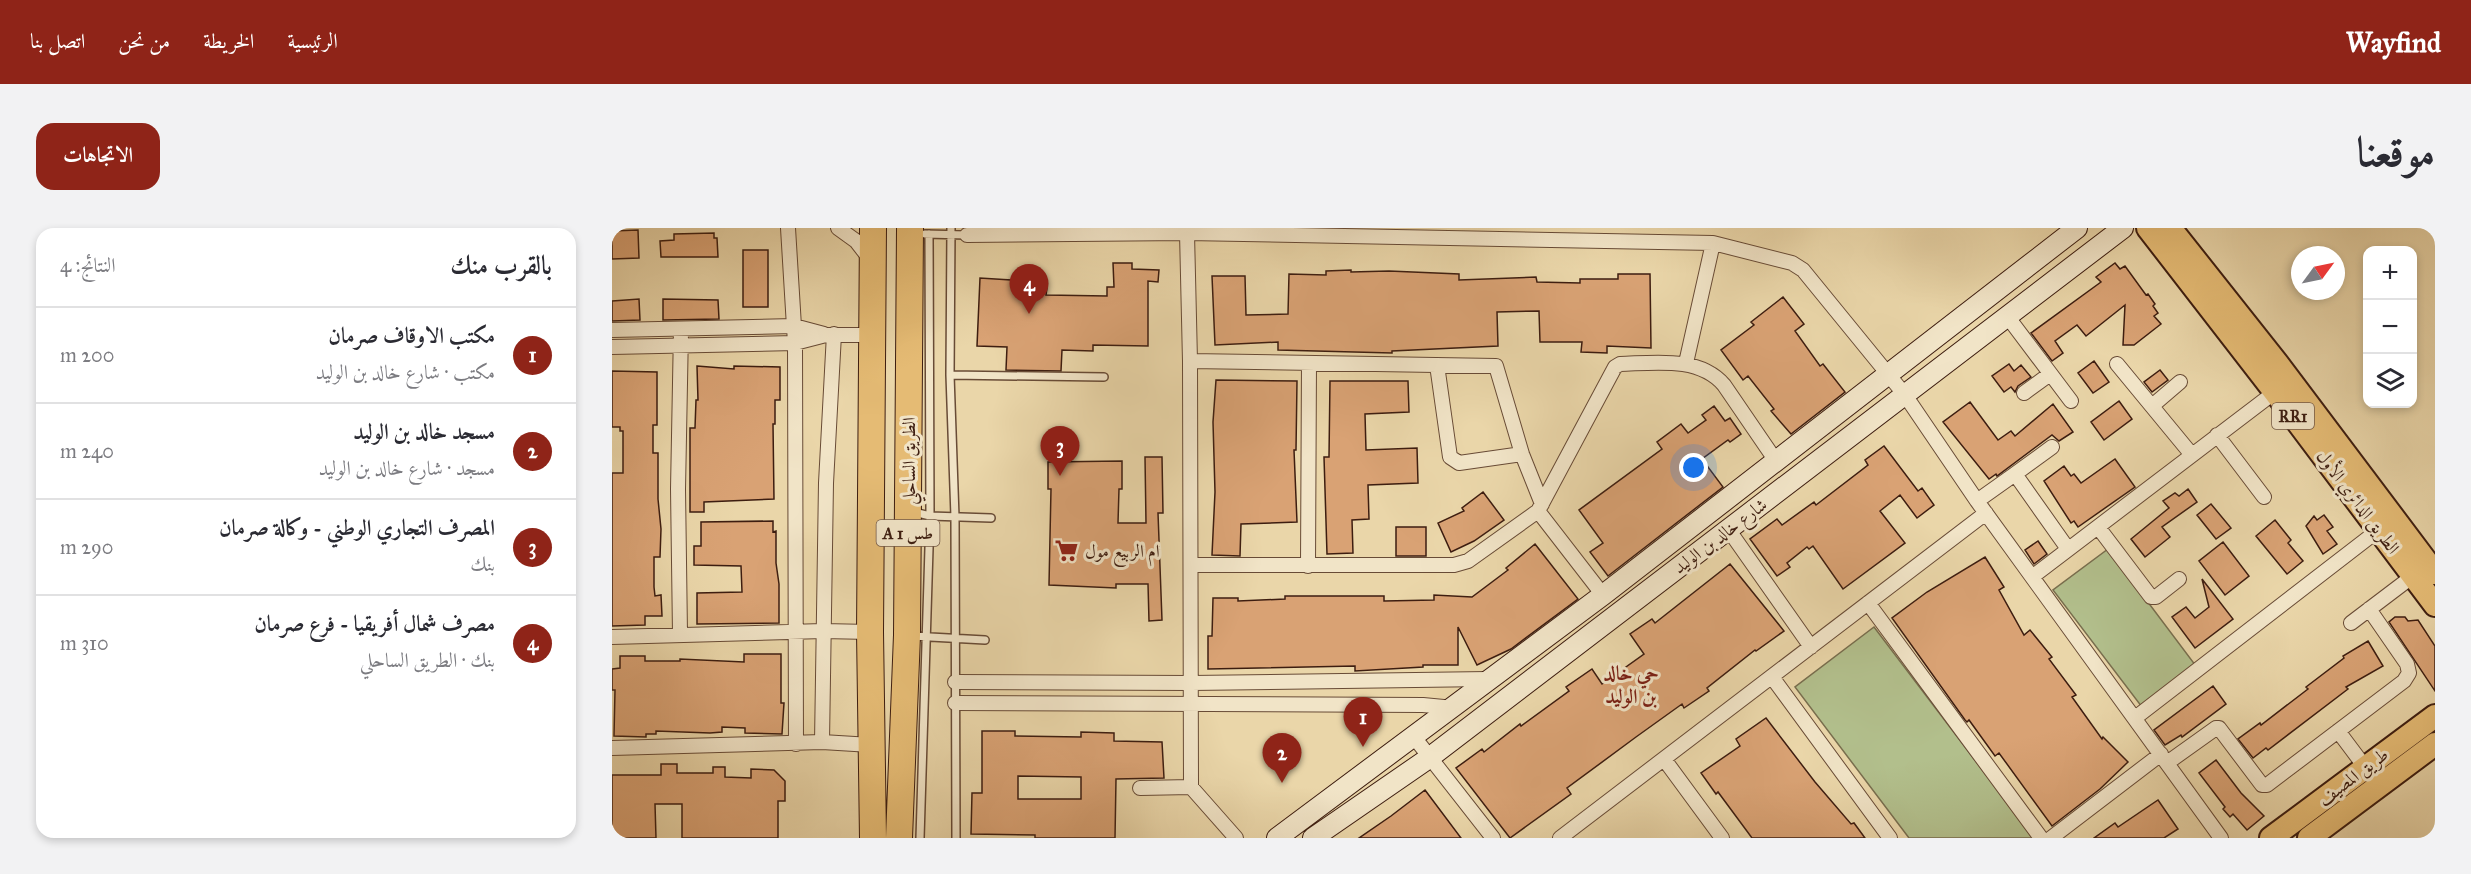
<!DOCTYPE html>
<html lang="ar">
<head>
<meta charset="utf-8">
<style>
  body { margin:0; font-family:"IM FELL Great Primer",Amiri,serif; background:#f2f2f3; color:#2b2b33; direction:rtl }
  .controls { position:absolute; right:18px; top:18px; display:grid; overflow:hidden; border-radius:12px; box-shadow:0 3px 9px #0003 }
  .controls button { width:54px; height:54px; display:grid; place-items:center; padding:0; border:0; border-bottom:2px solid #e1e1e2; background:#fff; color:#2b2b33; font:30px sans-serif }
  .compass { position:absolute; left:1679px; top:18px; width:54px; height:54px; border-radius:50%; background:#fff; box-shadow:0 3px 9px #0003; rotate:57deg }
  .you { position:absolute; left:1082px; top:240px; width:21px; height:21px; margin:-15px; border:4px solid #fff; border-radius:50%; background:#1a73e8; box-shadow:0 0 0 9px #1a73e833 }
  .badge { display:grid; place-items:center; width:39px; height:39px; border-radius:50%; background:#8f2418; color:#fff; font-size:20px; font-weight:700 }
  .pin { position:absolute; translate:-50% -50px; filter:drop-shadow(0 2px 3px #0008) }
  .pin::after { content:''; position:absolute; top:32px; width:21px; height:18px; background:inherit; clip-path:polygon(0 0,100% 0,50% 100%) }
  .list { margin:0; padding:0; list-style:none }
  h2 { display:flex; justify-content:space-between; align-items:center; height:78px; margin:0; padding:0 24px; font-size:26px }
  h2 small { font-size:20px; font-weight:400; color:#7c7c81 }
  .list li { display:grid; grid-template-columns:39px 1fr auto; gap:18px; align-items:center; box-sizing:border-box; height:96px; padding:0 24px; border-top:2px solid #e1e1e2 }
  .list b { display:block; font-size:22px; white-space:nowrap }
  .list p { margin:0; font-size:20px; white-space:nowrap; color:#7c7c81 }
  .list em { font-size:20px; font-style:normal; color:#7c7c81 }
  .icon { flex:none; width:33px; height:33px; fill:none; stroke:currentColor; stroke-width:2; stroke-linecap:round; stroke-linejoin:round }
  .map { position:relative; flex:none; width:1823px; height:610px; overflow:hidden; direction:ltr; border-radius:18px }
  header { display:flex; align-items:center; gap:36px; box-sizing:border-box; height:84px; padding:0 30px; background:#8f2418; color:#fff }
  header strong { font-size:28px }
  nav { display:flex; gap:33px; margin-inline-start:auto; font-size:21px }
  .intro { display:flex; align-items:center; justify-content:space-between; box-sizing:border-box; height:144px; padding:0 36px }
  h1 { margin:0; font-size:42px }
  .button { padding:15px 27px; border-radius:18px; background:#8f2418; color:#fff; font-size:21px; font-weight:700 }
  main { display:flex; gap:36px; padding:0 36px }
  aside { flex:1; background:#fff; border-radius:18px; box-shadow:0 3px 9px #0003 }
  .map>svg:first-child { display:block }
  .green { fill:#b2bf8c; stroke:#786e4e; stroke-width:1.5 }
  .building { fill:#d9a274; stroke:#3d1d10; stroke-width:1.5; fill-rule:evenodd }
  .lines { fill:none; stroke-linecap:round; stroke-linejoin:round }
  .lane-casing { stroke:#684b36; stroke-width:10 }
  .street-casing { stroke:#684b36; stroke-width:16 }
  .secondary-casing { stroke:#3d1d10; stroke-width:22 }
  .primary-casing { stroke:#3d1d10; stroke-width:26 }
  .highway-casing { stroke:#3d1d10; stroke-width:28 }
  .lane { stroke:#f1e4c7; stroke-width:7 }
  .street { stroke:#f1e4c7; stroke-width:14 }
  .secondary { stroke:#f1e4c7; stroke-width:20 }
  .primary { stroke:#e5bb74; stroke-width:22 }
  .highway { stroke:#e5bb74; stroke-width:26 }
  .labels { text-anchor:middle; stroke-width:6; stroke-linejoin:round; paint-order:stroke }
  .shield { fill:#f1e4c7; stroke:#735947; stroke-width:1.5 }
  .shield-label { font-size:16px; font-weight:bold; fill:#3d1d10 }
  .street-label { font-size:18px; fill:#3d1d10; stroke:#f1e4c7 }
  .poi-label { font-size:18px; fill:#3d1d10; stroke:#f1e4c7; text-anchor:start }
  .neighbourhood-label { font-size:20px; font-weight:bold; fill:#7a1f14; stroke:#f1e4c7 }
</style>
</head>
<body>
<header>
<strong>Wayfind</strong>
<nav><a>الرئيسية</a><a>الخريطة</a><a>من نحن</a><a>اتصل بنا</a></nav>
</header>
<div class="intro"><h1>موقعنا</h1><a class="button">الاتجاهات</a></div>
<main>
<div class="map">
<svg width="1823" height="610" viewBox="0 0 1823 610">
  <rect width="100%" height="100%" fill="#ead6a9"/>
  <filter id="stains"><feTurbulence type="fractalNoise" baseFrequency=".00333" numOctaves="4"/><feColorMatrix values="0 0 0 0 .2 0 0 0 0 .09 0 0 0 0 .02 0 0 0 .5 -.17"/></filter>
  <radialGradient id="worn" r=".72"><stop offset=".6" stop-color="#630" stop-opacity="0"/><stop offset="1" stop-color="#630" stop-opacity=".3"/></radialGradient>
  <path class="green" d="M1496,321l91,121 -54,41 -92,-121z
    M1262,399l160,211h-125l-114,-151z"/>
  <path class="building" d="M26,2l1,28 -27,1v-28z
    M102,5v5h3l1,19h-57l-1,-16 14,-1v-6z
    M131,22h25v57h-25z
    M501,35h19v6l27,1 -1,12 -10,-1v65l-55,-1v6l-31,-1 -1,21 -55,-1 1,-23 -30,-1 3,-68 31,2v6l36,2 -1,7 61,1v-9h7z
    M1503,35l5,6 5,-3 21,29 2,-1 7,10 -2,2 5,7 -4,3 7,8 -27,21h-11l2,-40 -39,31 -9,-11 -22,16 8,12 -11,8 -21,-28 70,-51 -5,-5z
    M739,42v2l38,-1 70,3v6l77,-3 1,5 43,1v-4h38v-5h32l1,74 -44,-2v7l-26,-1 1,-10h-42l-1,-31 -42,1 1,34 -106,5v2l-114,-3v-8l-63,3 -3,-69h33l1,39 42,-1 1,-40 37,1v-4z
    M1171,69l21,27 -9,7 25,35 3,-2 22,28 -54,42 -20,-23 3,-2 -26,-33 -5,4 -22,-30 33,-25 -3,-3z
    M27,71l1,21 -28,1v-20z
    M51,71l55,1 1,19 -56,1z
    M1482,133l15,21 -16,11 -15,-20z
    M1397,136l5,7 7,-6 10,12 -13,9 -3,6 -4,-5 -7,5 -12,-16z
    M85,138l37,3v-3l46,1v33h-5v24h-2l1,75 -70,3v10h-14v-84h5l1,-28h2z
    M1548,142l8,10 -16,12 -8,-10z
    M0,143l45,1v53h-4v28h5v46l3,30 -1,28h-6v30l1,9 6,-1 1,21h-17v9l-33,1v-153h11v-42h-3v-4h-8z
    M604,152l81,1 -1,69h-2l3,72 -56,2 -1,32 -28,-1 3,-63 -2,-70z
    M718,153h78l1,31 -44,2 1,36 51,-2 1,35 -50,2 1,34 -17,1 1,33 -26,1 -3,-97h5z
    M1507,173l13,18 -28,21 -13,-18z
    M1358,174l28,38 13,-9 4,5 38,-32 20,28 -14,9 -7,-6 -55,41 -1,-2 -7,5 -46,-57z
    M1102,178l11,15 5,-3 11,16 -11,8 -2,-2 -26,19 21,28 -115,89 -18,-24 13,-9 -24,-33 83,-61 -5,-7 24,-18 7,9 18,-13 -4,-5z
    M1272,218l34,45 4,-3 12,17 -17,13 -17,-23 -20,16 25,32 -62,46 -30,-43 -4,3 -2,-2 -20,16 3,4 -13,9 -27,-37 27,-20 5,6 32,-23 2,3 52,-40 -3,-5z
    M533,229h17l1,56h-5l4,107 -13,1 -1,-37h-32v4l-67,-3 2,-96h-3v-27l74,-1v28h-3l-1,34h28z
    M1503,231l20,28 -57,40 -4,-6 -3,2 -27,-42 20,-15 7,10 3,-2 7,9z
    M1576,261l9,13 -35,25 8,10 -25,20 -14,-18 38,-31 -6,-7 12,-8 4,3z
    M871,264l21,28 -30,21 -23,11 -13,-29 26,-12 -2,-3z
    M1599,276l20,24 -15,11 -19,-24z
    M1712,287l9,12 -6,4 10,13 -14,10 -17,-28 8,-10 3,4z
    M1663,292l16,20 -3,3 15,18 -16,13 -31,-38z
    M161,293v11l3,-1v32l3,21v39l-82,1v-31l45,-1 -1,-26 -47,-1v-19h7v-24z
    M784,299h30v29h-30z
    M1426,313l9,13 -13,10 -9,-14z
    M1611,314l26,34 -24,19 -26,-34z
    M923,316l43,55 -67,50 -34,16 -19,-38v38h-35v2l-68,4v-5l-147,3v-33h4l1,-38h25v3l47,-2v-3h99v5l50,-1v-5l38,2 36,-27 -2,-2z
    M1373,329l19,30 -5,3 25,45 6,-5 22,27 -3,2 27,36 -4,2 30,42 1,-2 25,25 -28,27 -48,37 -53,-73 -4,3 -26,-36 -2,2 -2,-2 -73,-102 35,-26z
    M1118,336l54,67 -28,20 -1,-1 -48,38 2,3 -25,17 -2,-4 -46,33 -69,51 4,6 -61,44 -54,-70 26,-19 2,3 36,-28 1,2 48,-35 -3,-4 26,-18 10,15 42,-30 -14,-20 22,-15 3,4z
    M1590,351l31,40 -38,29 -23,-31 14,-10 9,11 14,-11z
    M1783,389h10l3,4 10,-1 17,26v45l-46,-69z
    M1756,413l15,25 -37,21 2,2 -80,61 -2,-2 -13,10 -15,-19 22,-16 1,2 47,-36 -2,-2 38,-29 -1,-2z
    M132,426h37v49h3l-2,31 -37,-1v-5l-23,-1v5l-12,1 -54,-2v3h-10v3l-32,-1 1,-46h-3v-21l8,-1v-12h25v5h35v-2l64,3z
    M1601,458l13,18 -44,33 -1,-2 -16,10 -11,-15z
    M1154,490l49,64 36,42 3,-1 11,15h-113l-34,-46 -2,2 -15,-21 39,-27 -4,-7z
    M370,503h33v5l66,1v-5l33,1v8l48,1 2,36 -48,1 -1,59h-80v-3l-64,-1 1,-41h10zM406,548l63,1v22h-63z
    M1604,532l25,33 23,23 -17,14 -14,-16 -3,3 -7,-8 2,-2 -26,-34z
    M49,536h16v9h36v-6h12v10l26,1v-9l23,1 11,11v20h-7v37h-96v-34h-27l1,34h-44v-63h49z
    M813,562l36,48h-102l32,-22z
    M1546,572l20,29 -14,9h-70l21,-15 3,4z"/>
  <g class="lines">
    <defs>
      <path id="lane" d="M339,0l-1,147 5,142 1,321
        M313,6l42,1
        M338,147l154,2
        M302,284l16,4 61,2
        M300,408l73,4
        M308,610l10,-322 -1,-282"/>
      <path id="street" d="M176,0l7,115 1,401
        M226,0l18,13 14,18
        M575,5l3,128 1,426 45,51
        M355,7l220,-2 526,10 79,20 11,7 102,125 72,106 244,337
        M1395,88l64,85
        M0,102l182,-4 30,8
        M0,119l183,-4 31,-8h46
        M578,133l306,5 26,88 20,50
        M1074,135l27,-120
        M1505,136l75,91
        M825,137l13,92 9,6 63,-9
        M1412,165l26,-19
        M1540,178l28,-24
        M1605,207l47,62
        M1440,219l-37,27 53,75
        M1365,273l38,-27
        M926,283l65,84
        M1486,299l53,70h5l23,-18
        M1116,301l83,118
        M579,337h263l14,-4 70,-50 77,-144 5,-3c35,-1 79,-8 104,21l52,76
        M696,338l1,-203
        M1420,349l243,-185
        M1256,375l173,235
        M1739,395l62,-47
        M68,406l-2,-145 3,-159
        M0,409l211,-6 47,1
        M1160,449l118,161
        M343,454l236,1 297,-4
        M343,475l468,2 31,3
        M1523,490l250,-193
        M1726,503l27,36
        M802,509l79,101
        M210,514l4,-259 8,-149
        M0,520l210,-6 49,3
        M1052,531l58,79
        M1555,535l49,-35h3l43,57h5l137,-104 5,-8 -2,-9 -38,-55
        M528,560l51,-1
        M948,610l426,-325
        M1439,610l110,-84"/>
      <path id="secondary" d="M665,610l326,-243 474,-367
        M701,610l116,-80 694,-530"/>
      <path id="primary" d="M1536,0l127,164 160,213
        M1558,0l107,135 158,210
        M1659,610l164,-122
        M1697,610l126,-94"/>
      <path id="highway" d="M261,610l-3,-206 3,-404
        M287,610l8,-203 3,-407"/>
    </defs>
    <use href="#lane" class="lane-casing"/>
    <use href="#street" class="street-casing"/>
    <use href="#secondary" class="secondary-casing"/>
    <use href="#primary" class="primary-casing"/>
    <use href="#highway" class="highway-casing"/>
    <use href="#lane" class="lane"/>
    <use href="#street" class="street"/>
    <use href="#secondary" class="secondary"/>
    <use href="#primary" class="primary"/>
    <use href="#highway" class="highway"/>
  </g>
  <defs>
    <symbol id="supermarket-bare" viewBox="-9 -9 18 18"><path d="M-6-5.5h2.5l.6 2H6L4.5 2H-2.5L-4.4-4H-6ZM-1.5 3.2a1.3 1.3 0 1 0 .1 0ZM3 3.2a1.3 1.3 0 1 0 .1 0Z" fill="#8f2418" stroke="#f1e4c7" stroke-width="2.5" paint-order="stroke"/></symbol>
  </defs>
  <g fill-rule="evenodd">
    <use href="#supermarket-bare" x="438" y="306" width="33" height="33"/>
  </g>
  <g class="labels">
    <g class="shield">
      <rect x="1660" y="175" width="42" height="26" rx="4.5"/>
      <rect x="264.5" y="292" width="63" height="26" rx="4.5"/>
    </g>
    <g class="shield-label">
      <text x="1681" y="194">RR1</text>
      <text x="296" y="311">A 1 طس</text>
    </g>
    <g class="street-label">
      <text transform="translate(297 233) rotate(-90)" y="6">الطريق الساحلي</text>
      <text transform="translate(1746 274) rotate(53)" y="6">الطريق الدائري الأول</text>
      <text transform="translate(1108 308) rotate(-37)" y="6">شارع خالد بن الوليد</text>
      <text transform="translate(1741 549) rotate(-37)" y="6">طريق المصيف</text>
    </g>
    <g class="poi-label">
      <text x="473" y="329">ام الربيع مول</text>
    </g>
    <g class="neighbourhood-label">
      <text x="1019" y="452">حي خالد<tspan x="1019" dy="23">بن الوليد</tspan></text>
    </g>
  </g>
  <rect width="100%" height="100%" filter="url(#stains)"/>
  <rect width="100%" height="100%" fill="url(#worn)"/>
</svg>
<div class="controls">
<button>+</button>
<button>−</button>
<button><svg class="icon" aria-label="layers" viewBox="0 0 24 24"><path d="M12 4l9 5-9 5-9-5zM3 14l9 5 9-5"/></svg></button>
</div>
<svg class="compass" viewBox="-18 -18 36 36"><path d="M0-13l5 13h-10z" fill="#e53935"/><path d="M0 13l5-13h-10z" fill="#7c7c81"/></svg>
<div class="you"></div>
<div class="pin badge" style="left:751px;top:519px">1</div>
<div class="pin badge" style="left:670px;top:555px">2</div>
<div class="pin badge" style="left:448px;top:248px">3</div>
<div class="pin badge" style="left:417px;top:86px">4</div>
</div>
<aside>
<h2>بالقرب منك<small>النتائج: 4</small></h2>
<ul class="list">
<li><span class="badge">1</span><div><b>مكتب الاوقاف صرمان</b><p>مكتب · شارع خالد بن الوليد</p></div><em>200 m</em></li>
<li><span class="badge">2</span><div><b>مسجد خالد بن الوليد</b><p>مسجد · شارع خالد بن الوليد</p></div><em>240 m</em></li>
<li><span class="badge">3</span><div><b>المصرف التجاري الوطني - وكالة صرمان</b><p>بنك</p></div><em>290 m</em></li>
<li><span class="badge">4</span><div><b>مصرف شمال أفريقيا - فرع صرمان</b><p>بنك · الطريق الساحلي</p></div><em>310 m</em></li>
</ul>
</aside>
</main>
</body>
</html>
